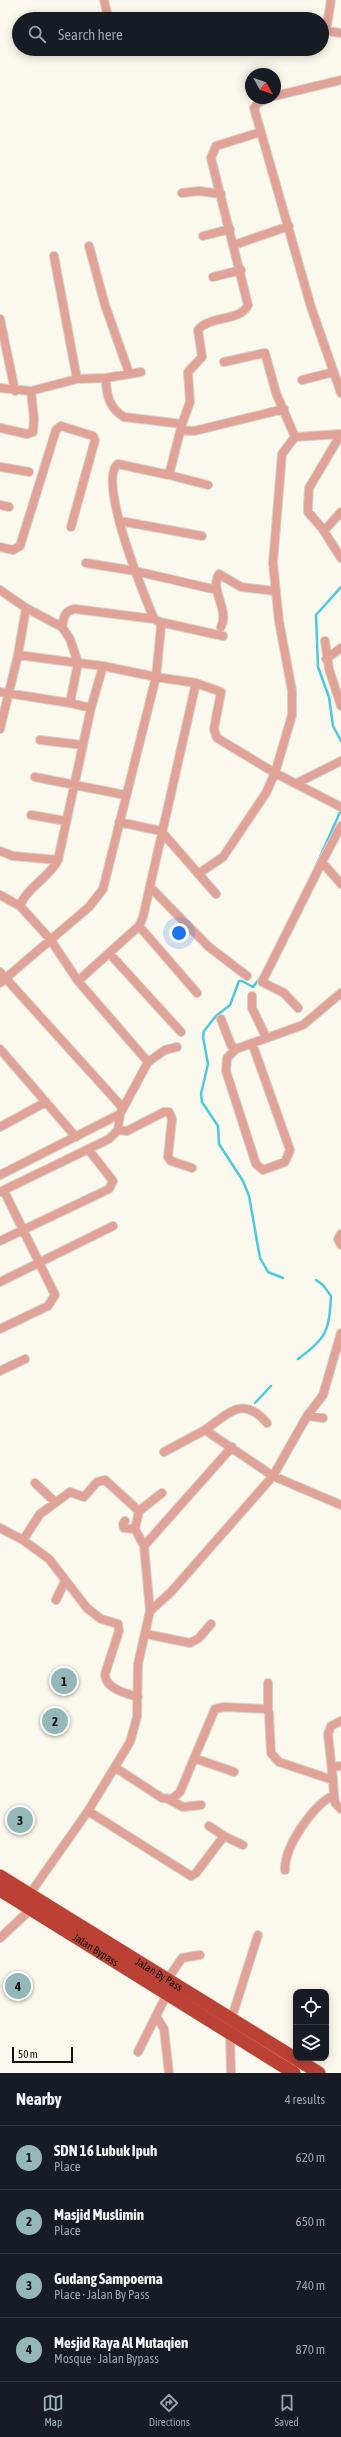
<!DOCTYPE html>
<html lang="en">
<head>
<meta charset="utf-8">
<style>
  body { margin:0; font-family:"Asap Condensed",sans-serif; background:#20242c; color:#f1f3f6 }
  .controls { position:absolute; right:12px; bottom:12px; display:grid; overflow:hidden; border-radius:8px; box-shadow:0 2px 10px #0003 }
  .controls button { width:36px; height:36px; display:grid; place-items:center; padding:0; border:0; border-bottom:1px solid #363941; background:#171b24; color:#f1f3f6; font:20px sans-serif }
  .compass { position:absolute; left:245px; top:68px; width:36px; height:36px; border-radius:50%; background:#171b24; box-shadow:0 2px 10px #0003; rotate:130deg }
  .scale { position:absolute; left:12px; bottom:10px; width:61px; box-sizing:border-box; padding-left:4px; border:2px solid #11100c; border-top:0; font-size:11px; line-height:14px; white-space:nowrap; color:#11100c; -webkit-text-stroke:3px #fbf8ed; paint-order:stroke }
  .you { position:absolute; left:179px; top:933px; width:14px; height:14px; margin:-10px; border:3px solid #fff; border-radius:50%; background:#1a73e8; box-shadow:0 0 0 6px #1a73e833 }
  .badge { display:grid; place-items:center; width:26px; height:26px; border-radius:50%; background:#94b7b7; color:#111; font-size:13px; font-weight:700 }
  .pin { position:absolute; translate:-50% -50%; border:2px solid #fff; box-shadow:0 1px 4px #0006 }
  .list { margin:0; padding:0; list-style:none }
  h2 { display:flex; justify-content:space-between; align-items:center; height:52px; margin:0; padding:0 16px; font-size:17px }
  h2 small { font-size:13px; font-weight:400; color:#9ea1a6 }
  .list li { display:grid; grid-template-columns:26px 1fr auto; gap:12px; align-items:center; box-sizing:border-box; height:64px; padding:0 16px; border-top:1px solid #363941 }
  .list b { display:block; font-size:15px; white-space:nowrap }
  .list p { margin:0; font-size:13px; white-space:nowrap; color:#9ea1a6 }
  .list em { font-size:13px; font-style:normal; color:#9ea1a6 }
  .icon { flex:none; width:22px; height:22px; fill:none; stroke:currentColor; stroke-width:2; stroke-linecap:round; stroke-linejoin:round }
  .map { position:relative; flex:none; width:341px; height:2073px; overflow:hidden }
  .search { position:absolute; background:#171b24; box-shadow:0 2px 10px #0003; left:12px; right:12px; top:12px; height:44px; display:flex; align-items:center; gap:10px; box-sizing:border-box; padding:0 14px; border-radius:22px; color:#9ea1a6; font-size:15px }
  .sheet { height:308px; background:#171b24 }
  nav { display:flex; justify-content:space-around; align-items:center; box-sizing:border-box; height:56px; border-top:1px solid #363941; background:#171b24; font-size:11px; color:#9ea1a6 }
  nav a { display:grid; justify-items:center; gap:2px }
  nav .on { color:#94b7b7 }
  .map>svg:first-child { display:block }
  .lines { fill:none; stroke-linecap:round; stroke-linejoin:round }
  .stream { stroke:#4dc9df; stroke-width:2.5 }
  .minor-casing { stroke:#d6d3c9; stroke-width:10 }
  .trunk-casing { stroke:#d6d3c9; stroke-width:14 }
  .minor { stroke:#e1a297; stroke-width:8 }
  .trunk { stroke:#bb4134; stroke-width:13 }
  .labels { text-anchor:middle; stroke-width:4; stroke-linejoin:round; paint-order:stroke }
  .street-label { font-size:11px; fill:#11100c; stroke:#fbf8ed }
</style>
</head>
<body>
<div class="map">
<svg width="341" height="2073" viewBox="0 0 341 2073">
  <rect width="100%" height="100%" fill="#fbf8ed"/>
  <g class="lines">
    <path class="stream" d="M341,587l-25,28 2,52 11,30 4,29 8,15
      M315,868l26,-58
      M260,978l-7,9 -11,-6h-3l-9,24 -14,11 -12,15 -1,6 5,27 -7,30 1,8 16,24 1,18 24,37 6,15 11,62 8,14 15,6
      M298,1359c29,-21 31,-28 33,-63l-8,-11 -7,-5
      M255,1403l16,-17"/>
    <defs>
      <path id="minor" d="M104,0l3,13
        M322,30l19,3
        M326,31l5,-31
        M275,96l66,-16
        M268,98l-10,5 -4,5 57,199 30,86
        M182,193l17,-2 22,3
        M203,236l27,-7
        M234,245l55,-19
        M89,246l16,59 24,68
        M54,256l23,123
        M213,277l28,-7
        M0,319l15,72
        M224,362l41,-9 11,40 19,44
        M106,378c0,16 3,30 18,39l58,7 8,-22 -2,-30 14,-15 -4,-27c12,-15 42,-8 50,-25l-37,-147 5,-12 45,-14
        M302,380l32,-8
        M0,388l31,3 46,-12 29,-1 35,-6
        M0,428l27,6 6,-2 1,-13 -3,-28
        M181,430l13,1 90,-22
        M341,434l-32,54 -1,19v5l14,16 19,30
        M0,467l29,5
        M169,475l39,10
        M0,505l9,2
        M120,521l82,15
        M324,531l17,-19
        M0,547l13,3 7,-4 36,-116 5,-4 32,10 2,4 -24,87
        M86,563l49,8 82,19
        M0,590l26,18 36,19 8,12 8,24 25,3 -12,42 -33,152c-9,18 -32,28 -38,46l30,33 28,42 70,81 -28,52 -120,61
        M154,619c-9,-22 -58,-140 -36,-155l51,11 13,-51
        M160,622l63,14
        M221,627c9,-17 -12,-37 -2,-53l22,13 34,4
        M325,641l4,28 12,37
        M18,655l60,8 -8,40 21,5
        M326,659l15,-11
        M103,666l53,11 40,6
        M0,692l70,11
        M0,729l18,-74 8,-47
        M40,740l43,5
        M35,777l90,18
        M297,783l44,-22
        M31,815l35,6
        M119,822l42,9 55,63
        M0,851l13,5 45,4
        M322,862l19,-36
        M198,874l25,-17 43,-64 9,-20 17,-58v-24l-13,-70 -6,-58 9,-109 13,-17 46,-3
        M151,888l58,59 38,29
        M0,895l20,11
        M139,926l58,67
        M109,953l72,79
        M0,972l122,135
        M78,981l61,-55 4,-9 53,-234 25,9 -7,37 3,9 58,35 66,34
        M0,983l89,-76 14,-18 53,-212 5,-50 -1,-5 -6,-3 -79,-10c-11,2 -11,8 -13,18
        M252,996v12l14,29
        M298,1008l-14,-15 -22,-11 60,-120 19,22
        M221,1019l10,26 5,4 67,-24 38,-32
        M0,1049l76,88
        M236,1049l-9,9 -1,13 30,93 7,6 22,-8 5,-12 -38,-107
        M148,1062l17,-12 12,-3
        M0,1127l46,-25
        M118,1130l9,1 37,-19h5l3,7 -4,38 3,4 21,7
        M0,1192l109,-53 9,-9 2,-16
        M341,1234l-3,5 3,6
        M0,1241l109,-52 4,-8 -25,-32
        M0,1282l113,-56
        M0,1329l48,-23 7,-11 -51,-104
        M0,1371l25,-12
        M307,1416l16,2
        M205,1430c24,-17 38,-35 62,-7
        M164,1452l41,-22 68,46 68,29
        M35,1483l20,19
        M139,1511l23,-18
        M125,1521l-2,3 1,4 11,1
        M0,1528l23,12 26,19 38,49 14,11 17,5 1,7 -14,43c0,15 21,19 33,23
        M23,1540l17,-26 30,-22 14,5 13,-15 8,-2 34,31 -4,18 9,17
        M56,1600l9,-19
        M150,1611l-6,-65 88,-99
        M146,1634l44,9 9,-5 12,-14
        M268,1683v28
        M194,1758l40,14
        M332,1767l9,-1
        M116,1768l46,30 10,1 8,-7 35,-83 9,-2 43,2 2,4 2,40 8,9 54,18 1,15c-21,10 -50,52 -49,75
        M333,1780l-5,-46 3,-8 10,-5
        M334,1795l1,8 6,6
        M168,1799l15,8 18,-2
        M88,1811l103,65 5,-3 28,-37 19,9
        M209,1826l15,10
        M29,1895l59,-84 42,-69 7,-25 1,-53 12,-53 21,-19 102,-116 34,-60 16,-21 18,-62
        M0,1938l30,-28
        M167,1980l15,-22 18,-3
        M156,2016l8,13 5,44
        M231,2020l27,-85
        M230,2033l1,40
        M138,2052l29,-58"/>
      <g id="trunk">
        <path id="s1" d="M0,1876l319,197"/>
        <path id="s2" d="M0,1890l294,183"/>
      </g>
    </defs>
    <use href="#minor" class="minor-casing"/>
    <use href="#trunk" class="trunk-casing"/>
    <use href="#minor" class="minor"/>
    <use href="#trunk" class="trunk"/>
  </g>
  <g class="labels">
    <g class="street-label">
      <text dy="4" stroke="none"><textPath href="#s2" startOffset="113">Jalan Bypass</textPath></text>
      <text dy="4" stroke="none"><textPath href="#s1" startOffset="187">Jalan By Pass</textPath></text>
    </g>
  </g>
</svg>
<div class="controls">
<button><svg class="icon" aria-label="locate" viewBox="0 0 24 24"><circle cx="12" cy="12" r="6"/><path d="M12 2v4M12 18v4M2 12h4M18 12h4"/></svg></button>
<button><svg class="icon" aria-label="layers" viewBox="0 0 24 24"><path d="M12 4l9 5-9 5-9-5zM3 14l9 5 9-5"/></svg></button>
</div>
<svg class="compass" viewBox="-18 -18 36 36"><path d="M0-13l5 13h-10z" fill="#e53935"/><path d="M0 13l5-13h-10z" fill="#9ea1a6"/></svg>
<div class="scale">50 m</div>
<div class="you"></div>
<div class="pin badge" style="left:64px;top:1681px">1</div>
<div class="pin badge" style="left:55px;top:1721px">2</div>
<div class="pin badge" style="left:20px;top:1820px">3</div>
<div class="pin badge" style="left:18px;top:1986px">4</div>
<div class="search"><svg class="icon" aria-label="search" viewBox="0 0 24 24"><circle cx="10" cy="10" r="6"/><path d="M15 15l6 6"/></svg>Search here</div>
</div>
<section class="sheet">
<h2>Nearby<small>4 results</small></h2>
<ul class="list">
<li><span class="badge">1</span><div><b>SDN 16 Lubuk Ipuh</b><p>Place</p></div><em>620 m</em></li>
<li><span class="badge">2</span><div><b>Masjid Muslimin</b><p>Place</p></div><em>650 m</em></li>
<li><span class="badge">3</span><div><b>Gudang Sampoerna</b><p>Place · Jalan By Pass</p></div><em>740 m</em></li>
<li><span class="badge">4</span><div><b>Mesjid Raya Al Mutaqien</b><p>Mosque · Jalan Bypass</p></div><em>870 m</em></li>
</ul>
</section>
<nav>
<a class="on"><svg class="icon" aria-label="map" viewBox="0 0 24 24"><path d="M3 6l6-2 6 2 6-2v14l-6 2-6-2-6 2zM9 4v14M15 6v14"/></svg>Map</a>
<a><svg class="icon" aria-label="directions" viewBox="0 0 24 24"><path d="M12 3l9 9-9 9-9-9zM9 14v-3h6M13 9l2 2-2 2"/></svg>Directions</a>
<a><svg class="icon" aria-label="saved" viewBox="0 0 24 24"><path d="M7 4h10v16l-5-4-5 4z"/></svg>Saved</a>
</nav>
</body>
</html>
